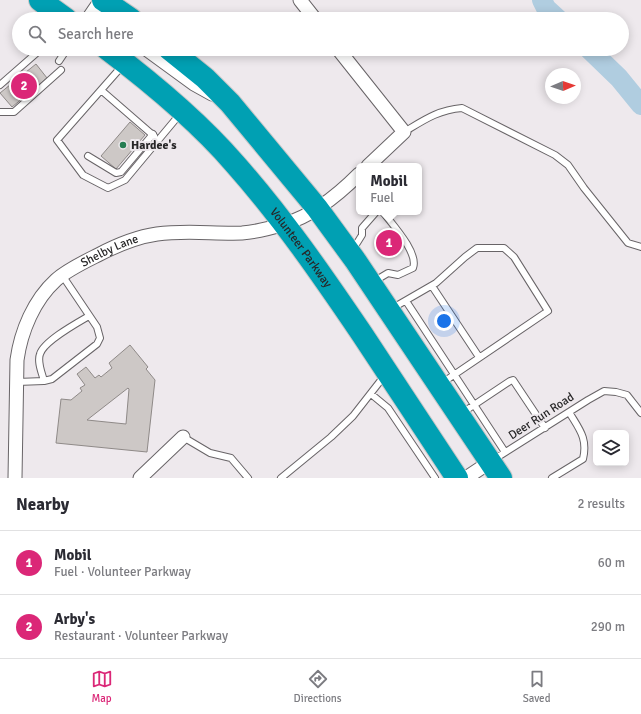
<!DOCTYPE html>
<html lang="en">
<head>
<meta charset="utf-8">
<style>
  body { margin:0; font-family:Signika,sans-serif; background:#f7f7f7; color:#2b2b33 }
  .controls { position:absolute; right:12px; bottom:12px; display:grid; overflow:hidden; border-radius:6px; box-shadow:0 2px 10px #0003 }
  .controls button { width:36px; height:36px; display:grid; place-items:center; padding:0; border:0; border-bottom:1px solid #e1e1e2; background:#fff; color:#2b2b33; font:20px sans-serif }
  .compass { position:absolute; left:545px; top:68px; width:36px; height:36px; border-radius:50%; background:#fff; box-shadow:0 2px 10px #0003; rotate:88deg }
  .you { position:absolute; left:444px; top:321px; width:14px; height:14px; margin:-10px; border:3px solid #fff; border-radius:50%; background:#1a73e8; box-shadow:0 0 0 6px #1a73e833 }
  .badge { display:grid; place-items:center; width:26px; height:26px; border-radius:50%; background:#db2777; color:#fff; font-size:13px; font-weight:700 }
  .pin { position:absolute; translate:-50% -50%; border:2px solid #fff; box-shadow:0 1px 4px #0006 }
  .popup { position:absolute; left:356px; top:163px; width:66px; height:52px; box-sizing:border-box; display:grid; place-content:center; border-radius:6px; background:#fff; filter:drop-shadow(0 1px 3px #0005); font-size:13px; white-space:nowrap; color:#7c7c81 }
  .popup b { font-size:15px; color:#2b2b33 }
  .popup::after { content:''; position:absolute; left:50%; top:100%; margin-left:-8px; border:8px solid transparent; border-top-color:#fff }
  .list { margin:0; padding:0; list-style:none }
  h2 { display:flex; justify-content:space-between; align-items:center; height:52px; margin:0; padding:0 16px; font-size:17px }
  h2 small { font-size:13px; font-weight:400; color:#7c7c81 }
  .list li { display:grid; grid-template-columns:26px 1fr auto; gap:12px; align-items:center; box-sizing:border-box; height:64px; padding:0 16px; border-top:1px solid #e1e1e2 }
  .list b { display:block; font-size:15px; white-space:nowrap }
  .list p { margin:0; font-size:13px; white-space:nowrap; color:#7c7c81 }
  .list em { font-size:13px; font-style:normal; color:#7c7c81 }
  .icon { flex:none; width:22px; height:22px; fill:none; stroke:currentColor; stroke-width:2; stroke-linecap:round; stroke-linejoin:round }
  .map { position:relative; flex:none; width:641px; height:478px; overflow:hidden }
  .search { position:absolute; background:#fff; box-shadow:0 2px 10px #0003; left:12px; right:12px; top:12px; height:44px; display:flex; align-items:center; gap:10px; box-sizing:border-box; padding:0 14px; border-radius:22px; color:#7c7c81; font-size:15px }
  .sheet { height:180px; background:#fff }
  nav { display:flex; justify-content:space-around; align-items:center; box-sizing:border-box; height:56px; border-top:1px solid #e1e1e2; background:#fff; font-size:11px; color:#7c7c81 }
  nav a { display:grid; justify-items:center; gap:2px }
  nav .on { color:#db2777 }
  .map>svg:first-child { display:block }
  .lines { fill:none; stroke-linecap:round; stroke-linejoin:round }
  .river { stroke:#b0cde0; stroke-width:20 }
  .building { fill:#cdc8c6; stroke:#8f8a88; fill-rule:evenodd }
  .lane-casing { stroke:#686467; stroke-width:8 }
  .street-casing { stroke:#686467; stroke-width:15 }
  .highway-casing { stroke:#c7c7c7; stroke-width:24 }
  .lane { stroke:#fff; stroke-width:6 }
  .street { stroke:#fff; stroke-width:13 }
  .highway { stroke:#00a0b3; stroke-width:22 }
  .poi-dot { fill:#267e53; stroke:#eee9ed; stroke-width:1.5 }
  .labels { text-anchor:middle; stroke-width:4; stroke-linejoin:round; paint-order:stroke }
  .poi-label { font-size:12px; font-weight:bold; fill:#272627; stroke:#eee9ed; text-anchor:start }
  .street-label { font-size:12px; fill:#272627; stroke:#eee9ed }
</style>
</head>
<body>
<div class="map">
<svg width="641" height="478" viewBox="0 0 641 478">
  <rect width="100%" height="100%" fill="#eee9ed"/>
  <g class="lines">
    <path class="river" d="M542,0l4,8 12,11
      M589,49l30,29 22,27"/>
  </g>
  <path class="building" d="M36,64l11,14 -35,29 -12,-14z
    M130,122l15,13 -29,34 -15,-13z
    M130,345l18,22 -2,2 9,11 -8,72 -91,-9 5,-44 10,1 11,-9 -2,-3 5,-3 -8,-11 9,-7 9,11 4,-3 2,2 11,-9 -3,-5zM128,388l1,1 -3,35 -39,-4z"/>
  <g class="lines">
    <defs>
      <path id="lane" d="M59,61l8,-12
        M123,65l-66,75 26,35 25,13 17,-8 55,-66
        M0,85l40,-35
        M101,90l53,46
        M0,112h14l47,-42
        M404,132c20,-12 34,-22 58,-24l93,47 13,10 16,23 44,55 13,4
        M88,156l28,17 5,-1 32,-38
        M350,249l7,-6 5,-8v-7l14,-16
        M373,282l15,-9 10,2 15,-7c6,-15 -21,-44 -30,-56
        M432,286l47,71
        M406,301l99,151
        M391,309l45,-26 29,-26 12,-9h27l10,9 34,54 -106,72
        M44,381c-2,-8 -7,-19 -4,-27 4,-13 37,-31 49,-38
        M17,382l27,-1 8,-2 45,-35 3,-6 -3,-11 -35,-52
        M371,394l17,14 47,70
        M462,413l48,-32 3,-1 32,48
        M183,437l27,16 21,5 17,20
        M493,460l95,-60 16,-9 12,1 11,3 14,18
        M281,478l50,-41 22,-21 32,-41
        M552,478l31,-19c5,-21 -4,-30 -14,-47"/>
      <g id="street">
        <path d="M300,0l15,19"/>
        <path d="M94,11l12,8"/>
        <path d="M88,19l13,-19"/>
        <path d="M146,49l48,35 18,10"/>
        <path d="M338,49l66,83 -36,34"/>
        <path id="s1" d="M15,478l2,-118c4,-29 17,-60 39,-80 11,-10 28,-18 42,-25 19,-10 38,-18 59,-21 29,-4 57,0 85,-1 14,-1 29,-5 42,-9 29,-8 54,-29 75,-50"/>
        <path d="M140,478l43,-41"/>
        <path d="M466,478l24,-16"/>
      </g>
      <g id="highway">
        <path d="M40,0l26,19"/>
        <path d="M103,0l28,19"/>
        <path id="s2" d="M107,49c45,34 91,72 128,115 47,53 87,111 127,170 32,48 63,96 95,144"/>
        <path d="M169,49l36,29 25,25 87,105 38,52 146,218"/>
      </g>
    </defs>
    <use href="#lane" class="lane-casing"/>
    <use href="#street" class="street-casing"/>
    <use href="#highway" class="highway-casing"/>
    <use href="#lane" class="lane"/>
    <use href="#street" class="street"/>
    <use href="#highway" class="highway"/>
  </g>
  <circle class="poi-dot" cx="123" cy="145" r="4"/>
  <g class="labels">
    <g class="poi-label">
      <text x="131" y="149">Hardee's</text>
    </g>
    <g class="street-label">
      <text dy="4" stroke="none"><textPath href="#s2" startOffset="279">Volunteer Parkway</textPath></text>
      <text dy="4" stroke="none"><textPath href="#s1" startOffset="270">Shelby Lane</textPath></text>
      <text transform="translate(541 416) rotate(-33)" y="4">Deer Run Road</text>
    </g>
  </g>
</svg>
<div class="controls">
<button><svg class="icon" aria-label="layers" viewBox="0 0 24 24"><path d="M12 4l9 5-9 5-9-5zM3 14l9 5 9-5"/></svg></button>
</div>
<svg class="compass" viewBox="-18 -18 36 36"><path d="M0-13l5 13h-10z" fill="#e53935"/><path d="M0 13l5-13h-10z" fill="#7c7c81"/></svg>
<div class="you"></div>
<div class="pin badge" style="left:389px;top:243px">1</div>
<div class="popup"><b>Mobil</b>Fuel</div>
<div class="pin badge" style="left:24px;top:86px">2</div>
<div class="search"><svg class="icon" aria-label="search" viewBox="0 0 24 24"><circle cx="10" cy="10" r="6"/><path d="M15 15l6 6"/></svg>Search here</div>
</div>
<section class="sheet">
<h2>Nearby<small>2 results</small></h2>
<ul class="list">
<li><span class="badge">1</span><div><b>Mobil</b><p>Fuel · Volunteer Parkway</p></div><em>60 m</em></li>
<li><span class="badge">2</span><div><b>Arby's</b><p>Restaurant · Volunteer Parkway</p></div><em>290 m</em></li>
</ul>
</section>
<nav>
<a class="on"><svg class="icon" aria-label="map" viewBox="0 0 24 24"><path d="M3 6l6-2 6 2 6-2v14l-6 2-6-2-6 2zM9 4v14M15 6v14"/></svg>Map</a>
<a><svg class="icon" aria-label="directions" viewBox="0 0 24 24"><path d="M12 3l9 9-9 9-9-9zM9 14v-3h6M13 9l2 2-2 2"/></svg>Directions</a>
<a><svg class="icon" aria-label="saved" viewBox="0 0 24 24"><path d="M7 4h10v16l-5-4-5 4z"/></svg>Saved</a>
</nav>
</body>
</html>
